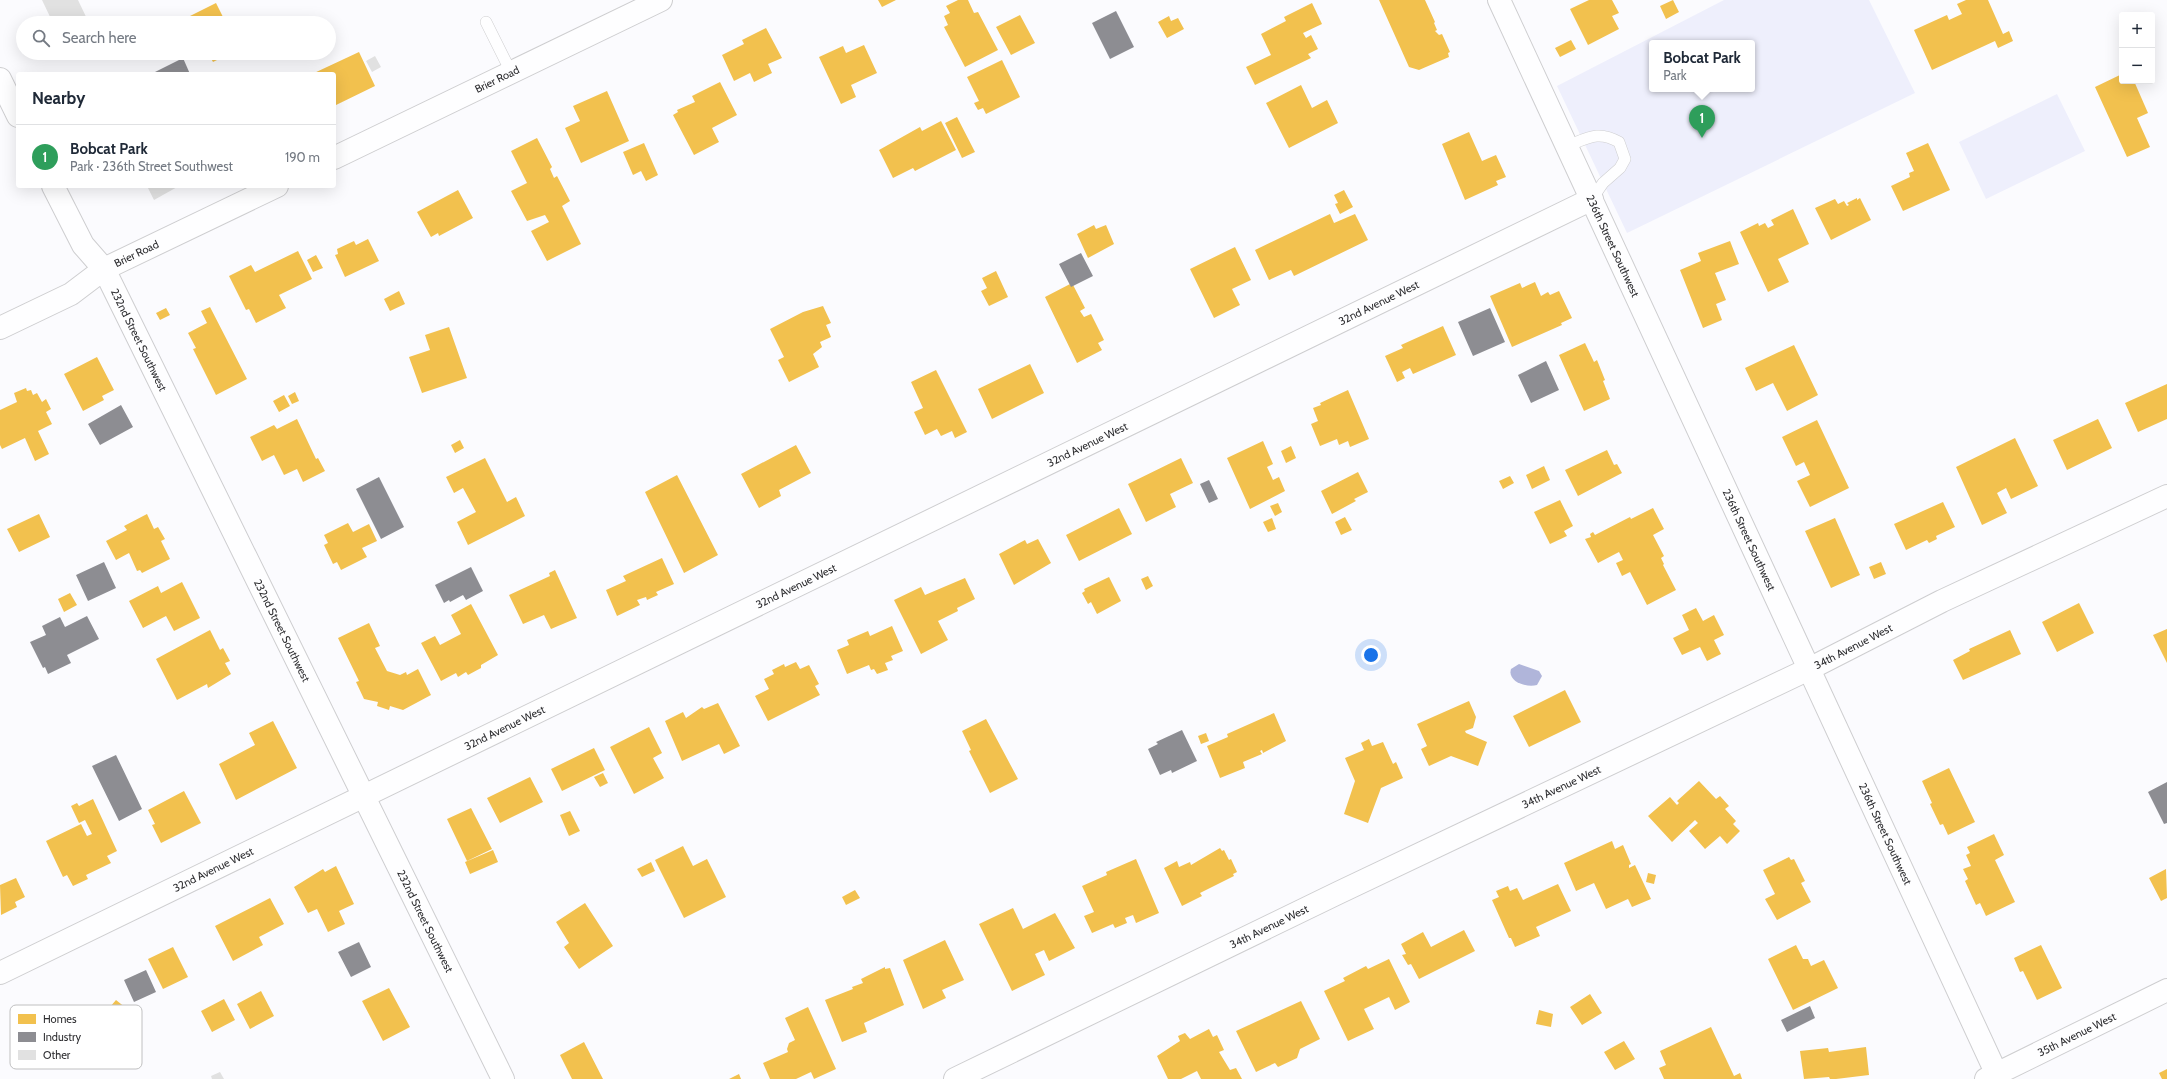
<!DOCTYPE html>
<html lang="en">
<head>
<meta charset="utf-8">
<style>
  body { margin:0; font-family:Cabin,sans-serif; background:#f2f2f3; color:#1f2937 }
  .controls { position:absolute; right:12px; top:12px; display:grid; overflow:hidden; border-radius:4px; box-shadow:0 4px 16px #0002 }
  .controls button { width:36px; height:36px; display:grid; place-items:center; padding:0; border:0; border-bottom:1px solid #e0e1e3; background:#fff; color:#1f2937; font:20px sans-serif }
  .you { position:absolute; left:1371px; top:655px; width:14px; height:14px; margin:-10px; border:3px solid #fff; border-radius:50%; background:#1a73e8; box-shadow:0 0 0 6px #1a73e833 }
  .badge { display:grid; place-items:center; width:26px; height:26px; border-radius:50%; background:#767679; color:#fff; font-size:13px; font-weight:700 }
  .pin { position:absolute; translate:-50% -33px; filter:drop-shadow(0 1px 2px #0008) }
  .pin::after { content:''; position:absolute; top:21px; width:14px; height:12px; background:inherit; clip-path:polygon(0 0,100% 0,50% 100%) }
  .popup { position:absolute; left:1649px; top:40px; width:106px; height:52px; box-sizing:border-box; display:grid; place-content:center; border-radius:4px; background:#fff; filter:drop-shadow(0 1px 3px #0005); font-size:13px; white-space:nowrap; color:#747a83 }
  .popup b { font-size:15px; color:#1f2937 }
  .popup::after { content:''; position:absolute; left:50%; top:100%; margin-left:-8px; border:8px solid transparent; border-top-color:#fff }
  .list { margin:0; padding:0; list-style:none }
  h2 { display:flex; justify-content:space-between; align-items:center; height:52px; margin:0; padding:0 16px; font-size:17px }
  h2 small { font-size:13px; font-weight:400; color:#747a83 }
  .list li { display:grid; grid-template-columns:26px 1fr auto; gap:12px; align-items:center; box-sizing:border-box; height:64px; padding:0 16px; border-top:1px solid #e0e1e3 }
  .list b { display:block; font-size:15px; white-space:nowrap }
  .list p { margin:0; font-size:13px; white-space:nowrap; color:#747a83 }
  .list em { font-size:13px; font-style:normal; color:#747a83 }
  .icon { flex:none; width:22px; height:22px; fill:none; stroke:currentColor; stroke-width:2; stroke-linecap:round; stroke-linejoin:round }
  .map { position:relative; flex:none; width:2167px; height:1079px; overflow:hidden }
  .search { position:absolute; background:#fff; box-shadow:0 4px 16px #0002; left:16px; top:16px; width:320px; height:44px; display:flex; align-items:center; gap:10px; box-sizing:border-box; padding:0 14px; border-radius:22px; color:#747a83; font-size:15px }
  .panel { position:absolute; background:#fff; box-shadow:0 4px 16px #0002; left:16px; top:72px; width:320px; height:116px; border-radius:4px }
  .map>svg:first-child { display:block }
  .green { fill:#eeeffc; fill-rule:evenodd }
  .water { fill:#b0b5da }
  .homes { fill:#f2c14e }
  .industry { fill:#8d8d92 }
  .building { fill:#e1e1e1 }
  .lines { fill:none; stroke-linecap:round; stroke-linejoin:round }
  .service-casing { stroke:#ceced0; stroke-width:12 }
  .minor-casing { stroke:#ceced0; stroke-width:24 }
  .tertiary-casing { stroke:#ceced0; stroke-width:24 }
  .secondary-casing { stroke:#ceced0; stroke-width:24 }
  .service { stroke:#fefeff; stroke-width:11 }
  .minor { stroke:#fefeff; stroke-width:22 }
  .tertiary { stroke:#fefeff; stroke-width:22 }
  .secondary { stroke:#fefeff; stroke-width:22 }
  .labels { text-anchor:middle; stroke-width:4; stroke-linejoin:round; paint-order:stroke }
  .street-label { font-size:11px; fill:#2e2e31; stroke:#fff }
  .key { fill:#fff; stroke:#c0c0c1; stroke-width:1 }
  .key-label { font-size:11px; fill:#2e2e31 }
</style>
</head>
<body>
<div class="map">
<svg width="2167" height="1079" viewBox="0 0 2167 1079">
  <rect width="100%" height="100%" fill="#fbfbfe"/>
  <path class="green" d="M1724,0h145l46,93 -288,140 -70,-147zM1652,43h100v46h-100z
    M2057,94l28,57 -99,48 -27,-57z"/>
  <path class="water" d="M1519,664l20,7 3,5 -5,9c-10,3 -30,-3 -26,-16z"/>
  <path class="homes" d="M878,0h18l-14,7z
    M958,0h10l6,13 4,-1 20,38 -33,17 -21,-40 4,-2 -4,-9 6,-3 -4,-7z
    M1379,0h46l10,22 -1,1 3,7 -2,1 4,4 3,-1 8,18 -2,1 1,4 -30,13 -10,-3z
    M1589,0h23l7,13 -7,3 7,13 -31,16 -18,-36z
    M1673,0l6,12 -13,7 -6,-13z
    M1966,0h22l15,34 6,-3 4,10 -15,7 -3,-7 -63,29 -18,-40 33,-15 2,5 13,-6 -5,-10z
    M216,3l10,20h-37l-3,-5z
    M1312,3l10,21 -19,9 3,5 5,-3 7,14 -10,5 3,4 -56,27 -9,-18 25,-12 -10,-21 25,-13 -2,-4z
    M1020,15l15,28 -24,12 -15,-28z
    M1169,16l2,5 7,-3 6,11 -17,9 -9,-16z
    M766,28l16,30 -14,6 4,9 -18,9 -4,-9 -16,8 -12,-26 22,-11 -2,-4z
    M1571,40l5,9 -16,8 -5,-9z
    M864,45l13,28 -26,12 5,12 -15,7 -22,-47 24,-11 3,7z
    M359,52l16,34 -41,20v-32h-22z
    M208,53h23l-18,9z
    M1002,60l18,37 -34,17 -3,-6 -5,2 -4,-7 5,-2 -12,-24z
    M2122,74v7h12l14,32 -11,5 13,29 -23,10 -32,-70z
    M720,82l17,33 -25,13 7,14 -25,13 -21,-40 5,-3 -1,-2 18,-8 -3,-6z
    M1301,85l11,23 15,-8 11,23 -49,25 -23,-45z
    M607,91l22,50 -48,22 -16,-35 15,-7 -7,-15z
    M957,117l18,35 -13,6 -17,-35z
    M941,121l15,29 -41,21 -2,-3 -20,10 -14,-28 41,-23 2,4z
    M1469,132l13,29 14,-6 10,22 -10,4 2,4 -33,15 -23,-56z
    M537,138l15,29 -2,2 4,9 3,-2 13,25 -8,5 19,38 -34,17 -16,-30 18,-9 -4,-7 -18,6 -16,-30 16,-8 -16,-32z
    M644,143l14,32 -12,6 -5,-10 -8,4 -10,-23z
    M1928,143l22,47 -47,21 -12,-25 19,-9 -1,-4 5,-2 -8,-18z
    M458,190l15,28 -34,18 -1,-3 -7,4 -14,-25z
    M1344,190l9,17 -13,7 -5,-10 3,-1 -4,-8z
    M1857,198v2l3,-2 11,22 -40,20 -16,-32 20,-9 3,5 6,-3 3,5 2,-1 -2,-2z
    M1793,209l16,35 -31,15 11,23 -21,10 -28,-60 18,-9 1,3 6,-3 3,5 6,-3 -3,-5z
    M1330,214l4,9 21,-9 13,26 -74,36 -3,-6 -22,10 -14,-30z
    M1094,225l2,4 10,-4 8,19 -26,14 -11,-24z
    M368,239l11,22 -34,16 -10,-22 3,-1 -1,-5 17,-8 2,4z
    M1730,241l9,23 -24,9 11,27 -10,4 6,16 -19,8 -23,-58 21,-9 -3,-8z
    M1235,247l16,33 -19,9 8,16 -26,13 -24,-49z
    M298,251l14,28 -33,16 7,13 -30,15 -7,-14 -3,1 -17,-34 22,-11 4,7z
    M316,255l7,13 -10,4 -6,-12z
    M996,271l12,26 -19,9 -8,-15 6,-3 -5,-10z
    M1535,282l6,14 7,-4 2,3 9,-4 13,27 -11,5 1,2 -50,22 -22,-51 30,-13 2,5z
    M1072,283l13,25 -5,3 4,6 7,-3 13,26 -6,3 4,7 -25,13 -32,-66z
    M399,291l6,13 -15,7 -6,-12z
    M823,306l8,17 -5,2 5,12 -11,5 2,5 -9,7 6,13 -30,15 -11,-22 6,-3 -14,-28 33,-17z
    M210,307l37,72 -31,16 -23,-46 3,-1 -8,-15 19,-10 -6,-12z
    M166,308l4,7 -10,5 -4,-7z
    M1443,326l13,29 -43,19 -3,-6 -8,4 3,6 -8,4 -12,-26 18,-8 -2,-3z
    M449,327l18,51 -45,15 -13,-36 21,-7 -5,-15z
    M1585,343l9,19 3,-2 8,20 -2,1 7,18 -26,12 -25,-56z
    M1794,345l24,50 -31,16 -14,-28 -17,8 -11,-23z
    M97,357l17,33 -12,6 2,4 -21,11 -19,-37z
    M1030,364l14,29 -52,26 -14,-30z
    M936,370l31,62 -12,6 -3,-7 -11,5 -4,-7 -12,6 -11,-23 9,-4 -12,-26z
    M2167,384v35l-29,13 -13,-29z
    M26,388l1,3 4,-1 2,5 4,-2 5,9 4,-3 5,10 -5,3 6,12 -14,7 11,23 -14,7 -10,-23 -23,11 -2,-4v-35l17,-8 -3,-9z
    M1348,390l21,49 -19,8 -2,-6 -9,4 -2,-6 -17,7 -9,-22 7,-3 -5,-13 8,-3 -1,-2z
    M295,392l4,9 -7,3 -4,-8z
    M284,395l6,11 -11,6 -6,-11z
    M297,419l19,40 2,-1 7,13 -22,11 -6,-13 -13,6 -10,-20 -12,6 -12,-24 24,-12 3,4z
    M2098,419l14,29 -45,22 -14,-30z
    M1817,420l32,68 -39,19 -13,-26 13,-6 -6,-13 -8,4 -14,-29z
    M2015,438l23,48 -27,13 -5,-11 -9,5 10,20 -25,12 -26,-58z
    M460,440l4,8 -9,5 -4,-8z
    M1263,441l10,23 -6,3 6,13 6,-3 6,14 -35,18 -23,-51z
    M796,445l15,28 -32,17 2,6 -22,12 -18,-34z
    M1291,446l5,12 -10,5 -5,-12z
    M1607,450l7,15 3,-1 5,9 -44,23 -13,-26z
    M485,458l22,44 9,-5 9,19 -57,29 -11,-23 19,-10 -13,-24 -9,5 -8,-16z
    M1181,458l12,25 -23,11 6,13 -30,15 -18,-38z
    M1544,466l6,14 -18,9 -6,-14z
    M1358,472l10,20 -14,7 2,2 -24,13 -11,-23z
    M677,475l41,80 -34,18 -39,-81z
    M1510,476l4,7 -11,6 -4,-8z
    M1560,500l13,26 -9,5 3,5 -17,8 -16,-32z
    M1943,502l12,25 -19,9 1,3 -8,4 -2,-3 -21,10 -12,-26z
    M1278,503l4,9 -7,4 -5,-10z
    M1119,508l13,26 -53,27 -13,-26z
    M1653,508l11,21 -11,6 11,21 -3,2 3,6 -1,1 13,25 -29,15 -17,-33 -8,4 -6,-13 7,-3 -4,-8 -21,11 -13,-24 6,-2 -1,-3 3,-2 2,3 35,-18 1,2z
    M39,514l11,23 -31,15 -12,-23z
    M147,514l7,15 4,-2 7,12 -4,2 9,18 -28,14 -2,-3 -3,1 -8,-18 -13,7 -10,-19 21,-11 -3,-4z
    M1345,517l7,13 -11,5 -6,-13z
    M1272,518l4,11 -8,3 -5,-10z
    M1835,518l25,57 -29,13 -26,-57z
    M348,523l5,9 16,-8 8,17 -15,7 5,9 -26,13 -4,-8 -4,2 -9,-19 4,-2 -4,-8z
    M1038,539l13,24 -37,22 -15,-31 26,-14 2,4z
    M662,558l12,26 -18,8 2,3 -11,5 -1,-3 -9,3 3,5 -23,11 -11,-26 20,-9 -3,-5z
    M1881,562l5,12 -12,5 -5,-12z
    M555,570l22,48 -26,11 -7,-14 -21,9 -14,-29 41,-19 -1,-3z
    M1148,576l5,10 -7,4 -5,-11z
    M1109,577l12,24 -24,13 -6,-12 -3,2 -6,-11 3,-2 -1,-2z
    M965,578l10,21 -18,9 1,3 -20,10 10,19 -27,14 -27,-54 27,-13 4,8z
    M182,582l18,36 -26,13 -8,-15 -23,12 -14,-27 29,-15 3,7z
    M70,593l7,12 -13,7 -6,-13z
    M2079,603l15,30 -37,19 -15,-30z
    M471,604l27,51 -17,10v3l-13,7 -2,-3 -8,5 -2,-4 -15,8 -20,-38 14,-7 5,9 21,-11 -10,-19z
    M1696,608l7,13 11,-6 10,20 -10,5 7,14 -14,7 -7,-14 -18,8 -9,-17 16,-8 -7,-15z
    M369,623l11,23 -5,2 12,23 13,4 6,-3 1,3 11,-6 13,26 -28,15 -13,-4 -1,4 -12,-4 1,-4 -14,-3 -8,-17 3,-1 -21,-43z
    M892,626l11,25 -12,5 2,4 -8,3 3,7 -11,4 -3,-5 -3,1 -2,-5 -22,9 -10,-24 12,-5 -2,-5 21,-9 2,5z
    M2167,629v34l-14,-28z
    M210,630l10,20 3,-2 7,13 -5,2 6,11 -23,14 -1,-4 -30,16 -21,-41z
    M2010,630l11,24 -58,26 -10,-20 17,-9 -1,-2z
    M796,662l4,7 9,-4 10,19 -4,2 5,9 -52,26 -13,-25 14,-7 -5,-10 10,-5 -2,-4 12,-6 1,3z
    M1565,690l16,32 -52,25 -16,-31z
    M1469,701l7,16 -3,11 -8,3 1,2 21,9 -9,24 -27,-10 -22,10 -8,-17 6,-3 -10,-22z
    M718,703l22,43 -16,8 -5,-10 -37,17 -17,-40 18,-9 3,6 16,-11 2,2z
    M1274,713l12,28 -23,12 -1,-3 -2,1 2,3 -19,8 2,6 -25,10 -13,-32 21,-9 -1,-3z
    M986,719l32,60 -28,14 -21,-42 2,-1 -9,-19z
    M273,721l24,47 -61,32 -17,-36 36,-19 -6,-12z
    M649,727l13,26 -9,5 11,20 -30,16 -24,-47z
    M1206,733l3,8 -8,3 -3,-8z
    M1369,739l3,7 11,-4 10,22 3,-2 7,16 -22,10 -13,35 -24,-9 11,-33 -10,-23 19,-8 -3,-7z
    M594,748l11,22 -43,21 -11,-22z
    M1949,768l26,54 -27,13 -5,-11 -3,1 -10,-21 2,-1 -10,-22z
    M603,773l5,10 -8,4 -6,-10z
    M530,777l13,25 -43,21 -13,-25z
    M1699,781l17,18 4,-3 9,10 -4,3 11,12 -3,3 7,7 -13,13 -7,-8 -15,13 -16,-18 9,-8 -3,-3 -23,22 -24,-26 22,-19 7,8 2,-2 -2,-2z
    M184,791l17,32 -40,20 -9,-18 3,-1 -7,-14z
    M93,799l24,52 -10,5 4,7 -25,12 2,4 -15,7 -6,-11 -4,2 -17,-36 35,-17 6,12 5,-2 -7,-14 -6,3 -8,-17 6,-3 2,3z
    M471,808l21,41 -25,12 -20,-42z
    M570,811l10,20 -11,5 -9,-21z
    M1994,834l10,21 -9,5 20,42 -29,14 -6,-13 -4,2 -11,-24 3,-2 -5,-10 8,-3 -5,-11 4,-2 -3,-6z
    M1612,841l3,8 8,-4 8,19 -2,1v3l6,-3 16,34 -19,8 -4,-8 -22,10 -12,-26 -18,8 -12,-28z
    M683,846l10,20 14,-7 19,38 -42,21 -29,-58z
    M1220,848l2,3 2,-1 5,10 2,-1 6,13 -4,2 1,2 -34,17 2,3 -20,10 -18,-38 13,-7 2,6 11,-5 1,3z
    M493,850l5,12 -28,12 -5,-12z
    M1789,857l2,3 3,-1 11,22 -4,2 10,19 -34,18 -12,-21 10,-5 -12,-24z
    M1136,859l23,54 -23,10 -3,-8 -8,3 2,5 -12,5 -2,-4 -21,9 -8,-17 10,-4 -12,-26 25,-11 -1,-3z
    M651,862l4,9 -13,6 -5,-8z
    M336,866l18,38 -15,7 6,13 -17,8 -11,-23 -9,4 -14,-26 29,-18 2,3z
    M2166,869l1,29 -6,3 -12,-23z
    M1648,873l8,2 -2,9 -8,-2z
    M16,878l9,19 -10,5 2,5 -16,8 -1,-30z
    M1558,884l13,27 -35,16 4,9 -25,11 -4,-9h-2l-17,-38 7,-3 -3,-6 12,-5 2,5 7,-3 6,12z
    M855,890l5,8 -14,7 -4,-8z
    M270,898l14,26 -25,13 4,8 -30,16 -18,-35z
    M585,903l28,43 -34,23 -15,-22 5,-4 -13,-21z
    M1013,908l10,21 32,-16 20,35 -26,13 -5,-11 -9,4 10,21 -33,16 -33,-67z
    M1464,930l11,21 -56,28 -8,-15 -3,1 -6,-10 4,-1 -5,-10 22,-12 8,15z
    M945,940l19,40 -22,10 4,8 -23,11 -20,-49z
    M1796,945l7,14h5l3,7 13,-6 14,28 -45,22 -25,-51z
    M2041,945l21,43 -25,12 -14,-29 -3,1 -6,-14z
    M173,947l15,30 -25,12 -15,-30z
    M1389,959l21,43 -15,8 -6,-13 -25,12 10,20 -26,12 -24,-50 21,-10 -2,-3 23,-12 2,3z
    M885,967v2l5,-1 14,37 -40,18 3,9 -25,10 -17,-42 28,-11 -1,-2 11,-4 -2,-4z
    M389,988l21,39 -27,14 -21,-40z
    M261,991l13,25 -24,13 -13,-25z
    M1590,994l12,19 -20,12 -12,-18z
    M224,999l11,21 -23,12 -11,-21z
    M116,1000l15,12 -5,7 -16,-12z
    M1301,1001l19,38 -20,10 -3,9 -19,9 -3,-4 -19,9 -20,-41z
    M808,1007l28,62 -22,10 -3,-7 -15,7h-26l-7,-16 25,-11 -1,-3 2,-6 6,-3 -10,-22z
    M1539,1010l14,4 -2,13 -15,-3z
    M1711,1027l23,49 6,-3 2,6h-78l-5,-11 7,-3 -6,-14z
    M1209,1029l4,8 4,-2 7,15 -5,2 11,18 6,-2 6,11h-41l-4,-8 -16,8h-13l-11,-23 23,-15 -2,-5 7,-3 5,6z
    M1624,1041l11,18 -20,11 -11,-18z
    M584,1042l19,37h-31l-12,-24z
    M1866,1047l3,28 -33,4h-6l-1,-2 -25,2 -4,-28 28,-3 1,4z
    M2167,1069v10h-5l-3,-6z
    M739,1074l2,5h-12z"/>
  <path class="industry" d="M1116,11l18,36 -24,12 -18,-36z
    M183,58l7,16h-39z
    M1081,253l12,23 -22,11 -12,-23z
    M1490,308l15,34 -32,14 -15,-34z
    M1546,361l13,29 -28,13 -13,-28z
    M121,405l12,22 -33,18 -12,-21z
    M379,477l25,50 -23,12 -25,-50z
    M1209,480l9,19 -9,4 -9,-19z
    M104,562l12,26 -28,13 -12,-26z
    M471,567l12,24 -17,9 -3,-5 -13,7 -1,-2 -5,3 -9,-18z
    M87,616l12,23 -32,16 4,8 -23,11 -3,-7 -2,1 -13,-26 16,-7 -4,-9 18,-9 5,10z
    M1182,730l15,31 -25,12 -1,-3 -11,5 -12,-26 10,-5 -2,-2z
    M116,755l26,54 -23,12 -27,-55z
    M2167,782v41l-3,1 -16,-32z
    M359,942l12,25 -20,10 -13,-25z
    M146,970l10,22 -22,10 -10,-22z
    M1810,1006l5,12 -28,14 -6,-12z"/>
  <path class="building" d="M42,0h36l11,23h-36z
    M375,56l6,11 -9,5 -6,-11z
    M147,186h32l-25,14z
    M220,1072l4,7h-12l-1,-3z"/>
  <g class="lines">
    <defs>
      <path id="service" d="M486,22l25,50
        M1567,146c21,-8 31,-16 52,-4l6,17 -5,9 -17,15 -11,16"/>
      <g id="minor">
        <path d="M0,79l18,37"/>
        <path id="s1" d="M53,186l30,59 21,24 399,810"/>
        <path id="s2" d="M0,973l1592,-774"/>
        <path id="s3" d="M955,1079l383,-186 471,-224 133,-68 225,-105"/>
        <path id="s4" d="M1986,1079l181,-89"/>
      </g>
      <g id="tertiary">
        <path id="s5" d="M1499,0l500,1079"/>
      </g>
      <g id="secondary">
        <path id="s6" d="M334,158l327,-158"/>
        <path id="s7" d="M0,328l71,-34 33,-25 173,-83"/>
      </g>
    </defs>
    <use href="#service" class="service-casing"/>
    <use href="#minor" class="minor-casing"/>
    <use href="#tertiary" class="tertiary-casing"/>
    <use href="#secondary" class="secondary-casing"/>
    <use href="#service" class="service"/>
    <use href="#minor" class="minor"/>
    <use href="#tertiary" class="tertiary"/>
    <use href="#secondary" class="secondary"/>
  </g>
  <g class="labels">
    <g class="street-label">
      <text dy="4" stroke="none"><textPath href="#s6" startOffset="181">Brier Road</textPath></text>
      <text dy="4" stroke="none"><textPath href="#s5" startOffset="271">236th Street Southwest</textPath></text>
      <text dy="4" stroke="none"><textPath href="#s7" startOffset="156">Brier Road</textPath></text>
      <text dy="4" stroke="none"><textPath href="#s2" startOffset="1533">32nd Avenue West</textPath></text>
      <text dy="4" stroke="none"><textPath href="#s1" startOffset="177">232nd Street Southwest</textPath></text>
      <text dy="4" stroke="none"><textPath href="#s2" startOffset="1209">32nd Avenue West</textPath></text>
      <text dy="4" stroke="none"><textPath href="#s5" startOffset="595">236th Street Southwest</textPath></text>
      <text dy="4" stroke="none"><textPath href="#s2" startOffset="885">32nd Avenue West</textPath></text>
      <text dy="4" stroke="none"><textPath href="#s1" startOffset="501">232nd Street Southwest</textPath></text>
      <text dy="4" stroke="none"><textPath href="#s3" startOffset="997">34th Avenue West</textPath></text>
      <text dy="4" stroke="none"><textPath href="#s2" startOffset="561">32nd Avenue West</textPath></text>
      <text dy="4" stroke="none"><textPath href="#s3" startOffset="673">34th Avenue West</textPath></text>
      <text dy="4" stroke="none"><textPath href="#s5" startOffset="919">236th Street Southwest</textPath></text>
      <text dy="4" stroke="none"><textPath href="#s2" startOffset="237">32nd Avenue West</textPath></text>
      <text dy="4" stroke="none"><textPath href="#s1" startOffset="825">232nd Street Southwest</textPath></text>
      <text dy="4" stroke="none"><textPath href="#s3" startOffset="349">34th Avenue West</textPath></text>
      <text dy="4" stroke="none"><textPath href="#s4" startOffset="101">35th Avenue West</textPath></text>
    </g>
  </g>
  <rect x="10" y="1005" width="132" height="64" rx="6" class="key"/>
  <rect x="18" y="1014" width="18" height="10" fill="#f2c14e"/>
  <rect x="18" y="1032" width="18" height="10" fill="#8d8d92"/>
  <rect x="18" y="1050" width="18" height="10" fill="#e1e1e1"/>
  <g class="key-label">
    <text x="43" y="1023">Homes</text>
    <text x="43" y="1041">Industry</text>
    <text x="43" y="1059">Other</text>
  </g>
</svg>
<div class="controls">
<button>+</button>
<button>−</button>
</div>
<div class="you"></div>
<div class="pin badge" style="left:1702px;top:138px;background:#2e9e5b">1</div>
<div class="popup"><b>Bobcat Park</b>Park</div>
<div class="search"><svg class="icon" aria-label="search" viewBox="0 0 24 24"><circle cx="10" cy="10" r="6"/><path d="M15 15l6 6"/></svg>Search here</div>
<section class="panel">
<h2>Nearby<small></small></h2>
<ul class="list">
<li><span class="badge" style="background:#2e9e5b">1</span><div><b>Bobcat Park</b><p>Park · 236th Street Southwest</p></div><em>190 m</em></li>
</ul>
</section>
</div>
</body>
</html>
